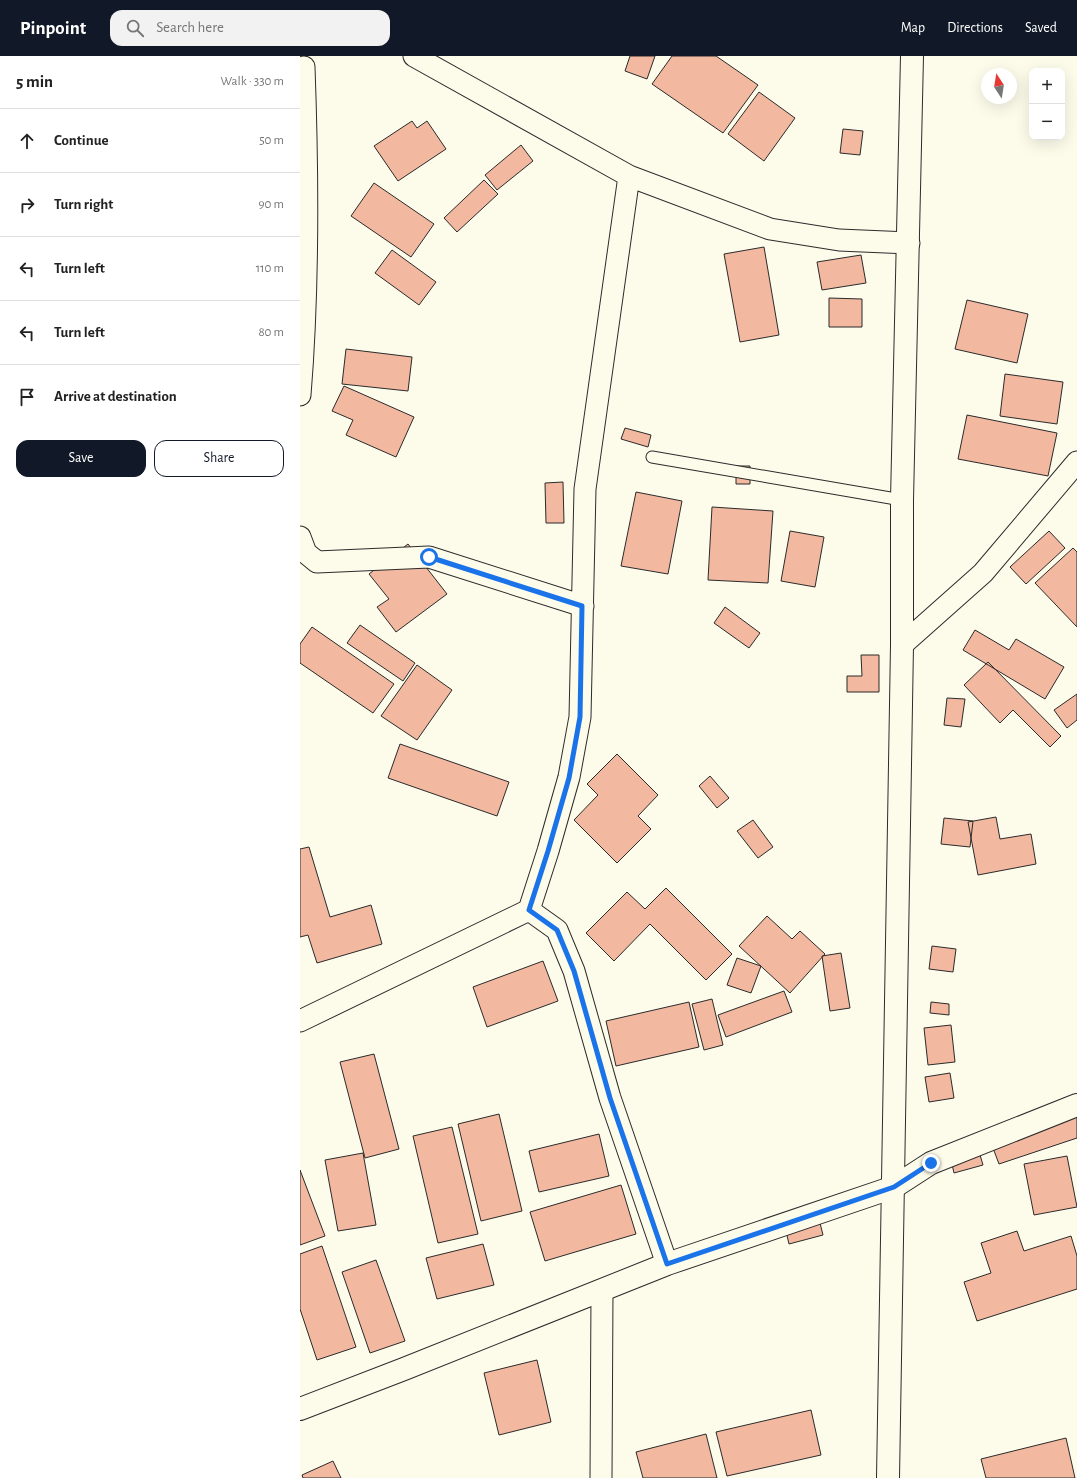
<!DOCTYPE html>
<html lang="en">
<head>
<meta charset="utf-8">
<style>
  body { margin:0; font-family:"Alegreya Sans",sans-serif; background:#f2f2f2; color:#222 }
  .controls { position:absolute; right:12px; top:12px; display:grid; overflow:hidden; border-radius:8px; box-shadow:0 4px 16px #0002 }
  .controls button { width:36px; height:36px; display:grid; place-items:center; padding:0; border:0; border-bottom:1px solid #e0e0e0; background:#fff; color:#222; font:20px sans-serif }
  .compass { position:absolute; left:681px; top:12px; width:36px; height:36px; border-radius:50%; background:#fff; box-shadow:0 4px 16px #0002; rotate:348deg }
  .stop { position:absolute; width:12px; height:12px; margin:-9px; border:3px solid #1a73e8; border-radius:50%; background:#fff }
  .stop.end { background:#1a73e8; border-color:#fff; box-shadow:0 1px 4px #0008 }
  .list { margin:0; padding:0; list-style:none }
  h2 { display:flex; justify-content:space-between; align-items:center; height:52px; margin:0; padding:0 16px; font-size:17px }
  h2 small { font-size:13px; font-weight:400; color:#767676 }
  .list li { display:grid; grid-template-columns:26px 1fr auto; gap:12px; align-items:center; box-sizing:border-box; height:64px; padding:0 16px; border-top:1px solid #e0e0e0 }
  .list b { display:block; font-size:15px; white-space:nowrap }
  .list em { font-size:13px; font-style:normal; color:#767676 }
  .actions { display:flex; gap:8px; padding:12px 16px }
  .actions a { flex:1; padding:9px 0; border:1px solid #111827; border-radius:12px; text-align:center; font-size:14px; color:#111827 }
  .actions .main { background:#111827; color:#fff }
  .icon { flex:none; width:22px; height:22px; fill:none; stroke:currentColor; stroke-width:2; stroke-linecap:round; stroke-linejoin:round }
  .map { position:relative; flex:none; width:777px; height:1422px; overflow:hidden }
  header { display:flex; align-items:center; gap:24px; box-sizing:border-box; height:56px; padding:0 20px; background:#111827; color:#fff }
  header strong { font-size:19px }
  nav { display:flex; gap:22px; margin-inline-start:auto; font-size:14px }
  .search { width:280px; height:36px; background:#f2f2f2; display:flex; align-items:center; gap:10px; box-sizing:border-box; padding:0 14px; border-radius:12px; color:#767676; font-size:15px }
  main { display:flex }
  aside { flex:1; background:#fff }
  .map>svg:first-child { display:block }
  .building { fill:#f2b8a0; stroke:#2b2b2b }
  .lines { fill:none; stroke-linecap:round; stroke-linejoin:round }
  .service-casing { stroke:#2b2b2b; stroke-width:13 }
  .minor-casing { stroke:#2b2b2b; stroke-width:23 }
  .tertiary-casing { stroke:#2b2b2b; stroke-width:24 }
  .secondary-casing { stroke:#2b2b2b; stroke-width:24 }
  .service { stroke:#fdfbea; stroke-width:11 }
  .minor { stroke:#fdfbea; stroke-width:21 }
  .tertiary { stroke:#fdfbea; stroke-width:22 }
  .secondary { stroke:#fdfbea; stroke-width:22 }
  .route { stroke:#1a73e8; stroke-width:5 }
</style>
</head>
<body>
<header>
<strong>Pinpoint</strong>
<div class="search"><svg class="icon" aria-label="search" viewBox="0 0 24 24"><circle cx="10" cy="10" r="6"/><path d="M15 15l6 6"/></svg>Search here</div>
<nav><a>Map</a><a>Directions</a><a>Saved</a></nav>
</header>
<main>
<aside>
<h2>5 min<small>Walk · 330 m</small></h2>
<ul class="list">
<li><svg class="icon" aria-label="ahead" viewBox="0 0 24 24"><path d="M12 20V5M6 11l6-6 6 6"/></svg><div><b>Continue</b></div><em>50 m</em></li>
<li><svg class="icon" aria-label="right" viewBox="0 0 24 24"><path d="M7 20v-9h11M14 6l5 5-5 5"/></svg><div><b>Turn right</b></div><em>90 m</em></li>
<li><svg class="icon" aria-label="left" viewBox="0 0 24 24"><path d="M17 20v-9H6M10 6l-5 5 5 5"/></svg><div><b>Turn left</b></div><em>110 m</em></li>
<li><svg class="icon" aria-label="left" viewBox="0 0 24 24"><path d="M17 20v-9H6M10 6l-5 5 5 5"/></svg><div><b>Turn left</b></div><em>80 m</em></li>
<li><svg class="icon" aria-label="arrive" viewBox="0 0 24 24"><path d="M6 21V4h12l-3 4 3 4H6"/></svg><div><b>Arrive at destination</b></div></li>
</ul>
<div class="actions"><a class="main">Save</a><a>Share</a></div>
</aside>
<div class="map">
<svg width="777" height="1422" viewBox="0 0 777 1422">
  <rect width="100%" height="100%" fill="#fdfbea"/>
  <path class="building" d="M330,0h25l-8,23 -22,-8z
    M372,0h44l42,29 -35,48 -71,-49z
    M459,36l36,26 -31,43 -36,-27z
    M112,65l5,7 10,-7 19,28 -48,32 -24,-35z
    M543,73l20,2 -3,24 -20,-2z
    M221,89l12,16 -36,29 -12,-15z
    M184,124l14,14 -41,38 -13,-14z
    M74,127l60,41 -23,33 -60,-41z
    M464,191l15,88 -39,7 -16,-88z
    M92,194l44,32 -17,23 -44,-32z
    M561,199l5,28 -44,7 -5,-28z
    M529,242l33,1v28h-33z
    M667,244l61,14 -11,49 -62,-14z
    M46,293l66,8 -4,34 -66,-7z
    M705,318l58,8 -6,42 -57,-8z
    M44,330l70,31 -18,40 -50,-22 7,-15 -21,-9z
    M667,359l90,18 -9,43 -90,-17z
    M325,372l26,7 -3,12 -27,-8z
    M436,410h14v18h-14z
    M263,426l1,41h-18l-1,-40z
    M336,436l46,9 -14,73 -47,-8z
    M412,451l61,4 -5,72 -60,-3z
    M490,475l34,6 -9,50 -34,-6z
    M749,475l16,17 -39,36 -16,-17z
    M108,488l39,50 -51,38 -19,-25 12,-8 -20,-25z
    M773,492l4,4v75l-42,-44z
    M425,551l35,26 -11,15 -35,-25z
    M60,569l55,38 -12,18 -56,-38z
    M12,571l82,57 -21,29 -73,-50v-19z
    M675,574l34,20 7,-11 48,28 -19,32 -82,-49z
    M561,599h18v37h-32v-16h15z
    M688,606l73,74 -11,11 -37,-37 -13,13 -36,-38z
    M117,609l35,25 -35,50 -36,-24z
    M777,638v26l-10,8 -13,-18z
    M647,642l18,1 -4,28 -17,-2z
    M100,688l109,38 -12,34 -109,-38z
    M317,698l41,41 -20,21 13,13 -34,34 -43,-43 24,-25 -11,-11z
    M410,720l19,22 -12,10 -18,-22z
    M696,761l4,22 31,-5 5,30 -58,11 -10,-53z
    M644,762l29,3 -3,26 -29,-3z
    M453,764l20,27 -15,11 -21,-27z
    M9,791l21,70 41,-12 11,39 -65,19 -9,-28 -8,2v-88z
    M366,832l66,66 -26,26 -56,-56 -36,37 -28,-28 41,-41 18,17z
    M467,860l25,23 8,-8 25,23 -35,39 -51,-47z
    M632,890l24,3 -3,23 -24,-3z
    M541,897l9,55 -20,3 -8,-55z
    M437,902l24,8 -10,27 -24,-8z
    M243,905l15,40 -71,26 -14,-40z
    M484,935l8,21 -66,25 -8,-22z
    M412,943l11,46 -19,5 -12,-46z
    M389,946l10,45 -83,19 -10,-45z
    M631,946l18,2v11l-19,-2z
    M651,969l4,37 -27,3 -4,-37z
    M74,998l25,95 -34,9 -25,-96z
    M650,1017l4,25 -25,4 -4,-25z
    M777,1045v37l-78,26 -12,-32z
    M199,1058l23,97 -41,10 -23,-97z
    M152,1071l26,107 -40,9 -25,-107z
    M299,1078l10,42 -70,16 -10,-41z
    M678,1092l5,17 -29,8 -4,-17z
    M63,1097l13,72 -38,6 -13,-71z
    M767,1100l10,51 -43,8 -10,-51z
    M0,1114l25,66 -25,9z
    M321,1129l15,49 -91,27 -15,-49z
    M519,1163l4,16 -34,9 -4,-17z
    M717,1175l7,20 47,-15 6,20v33l-100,32 -13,-39 27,-9 -10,-30z
    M183,1188l11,41 -57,14 -11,-41z
    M22,1190l34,101 -39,13 -17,-51v-55z
    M76,1204l29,81 -35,12 -28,-81z
    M237,1304l14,62 -52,13 -15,-62z
    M511,1354l10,45 -94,21 -11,-44z
    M406,1378l11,44h-74l-7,-26z
    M766,1382l9,40h-89l-5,-19z
    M33,1405l8,17h-38l-1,-3z"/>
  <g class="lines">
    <defs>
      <path id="service" d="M352,401l250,43"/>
      <path id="minor" d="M114,0l215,120 141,53 69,11 70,3
        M0,339c9,-109 8,-219 4,-328
        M0,481l6,16 11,9 112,-5 154,49
        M602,589l81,-72 94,-111
        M229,854l28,20 17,41 36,127 57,166
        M0,965l229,-111 19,-59 21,-74 11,-60 5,-228 44,-313
        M301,1422l1,-188"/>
      <path id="tertiary" d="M0,1353l104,-40 263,-105 227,-77 37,-24 146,-58"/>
      <path id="secondary" d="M588,1422l14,-833v-145l10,-444"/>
    </defs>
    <use href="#service" class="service-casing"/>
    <use href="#minor" class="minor-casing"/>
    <use href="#tertiary" class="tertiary-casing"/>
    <use href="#secondary" class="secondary-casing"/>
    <use href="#service" class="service"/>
    <use href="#minor" class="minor"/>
    <use href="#tertiary" class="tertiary"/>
    <use href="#secondary" class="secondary"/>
  </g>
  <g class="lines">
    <path class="route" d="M129,501l153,49 -2,111 -11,61 -21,73 -19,59 28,20 17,41 36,127 57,166 227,-77 37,-24"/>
  </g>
</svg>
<div class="controls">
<button>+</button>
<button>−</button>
</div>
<svg class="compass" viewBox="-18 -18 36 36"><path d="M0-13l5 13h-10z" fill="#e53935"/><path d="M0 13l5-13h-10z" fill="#767676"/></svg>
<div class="stop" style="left:129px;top:501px"></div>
<div class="stop end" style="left:631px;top:1107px"></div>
</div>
</main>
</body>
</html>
